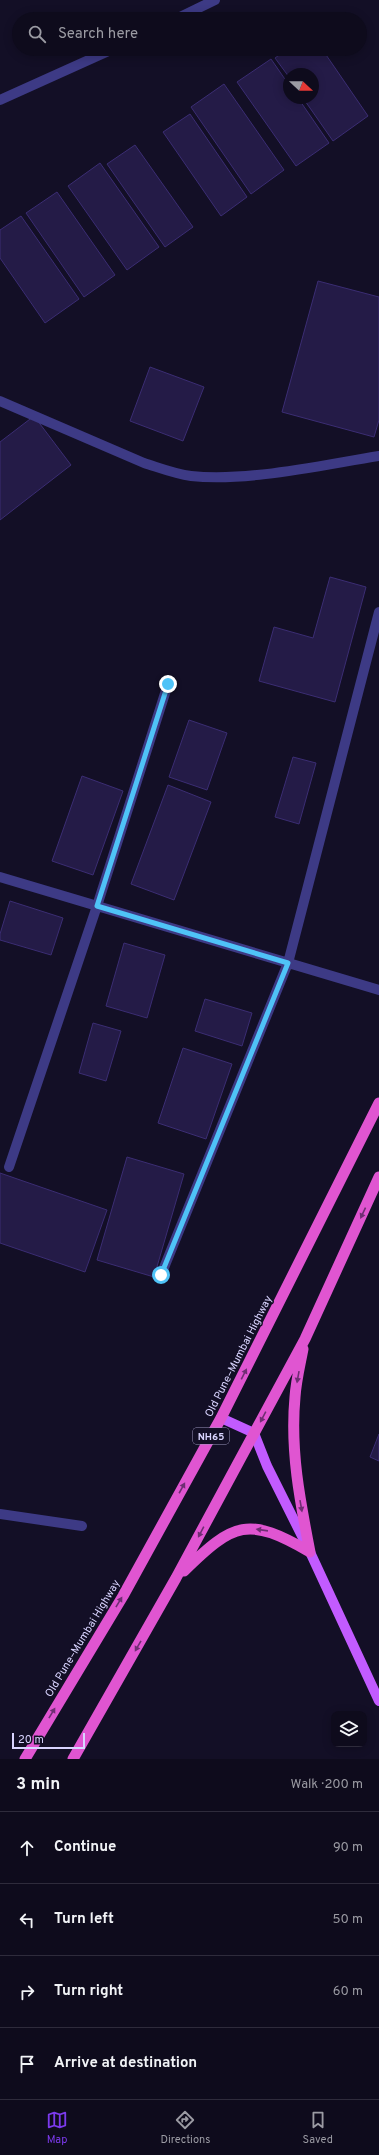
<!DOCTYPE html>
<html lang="en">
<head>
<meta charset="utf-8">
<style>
  body { margin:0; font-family:Overpass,sans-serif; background:#171425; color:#f1f3f6 }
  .controls { position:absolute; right:12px; bottom:12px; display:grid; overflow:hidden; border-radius:8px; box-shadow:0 2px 10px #0003 }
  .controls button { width:36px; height:36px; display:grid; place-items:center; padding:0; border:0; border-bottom:1px solid #2e2b3b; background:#0e0b1c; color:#f1f3f6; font:20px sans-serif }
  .compass { position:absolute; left:283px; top:68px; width:36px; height:36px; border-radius:50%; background:#0e0b1c; box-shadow:0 2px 10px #0003; rotate:112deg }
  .scale { position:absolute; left:12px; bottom:10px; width:73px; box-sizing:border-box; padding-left:4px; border:2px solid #d9d4ff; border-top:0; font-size:11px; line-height:14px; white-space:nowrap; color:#d9d4ff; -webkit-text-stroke:3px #130f26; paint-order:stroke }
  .stop { position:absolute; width:12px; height:12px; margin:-9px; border:3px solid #4fc3f7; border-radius:50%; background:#fff }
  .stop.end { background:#4fc3f7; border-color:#fff; box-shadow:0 1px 4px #0008 }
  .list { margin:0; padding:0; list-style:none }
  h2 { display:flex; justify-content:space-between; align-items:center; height:52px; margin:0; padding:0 16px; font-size:17px }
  h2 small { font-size:13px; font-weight:400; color:#9b9ba3 }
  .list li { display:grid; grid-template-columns:26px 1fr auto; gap:12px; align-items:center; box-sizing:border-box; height:72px; padding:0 16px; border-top:1px solid #2e2b3b }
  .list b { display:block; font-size:15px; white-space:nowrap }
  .list em { font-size:13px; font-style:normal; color:#9b9ba3 }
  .icon { flex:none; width:22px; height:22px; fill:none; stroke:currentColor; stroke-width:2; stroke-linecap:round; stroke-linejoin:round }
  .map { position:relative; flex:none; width:379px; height:1759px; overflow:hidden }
  .search { position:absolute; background:#0e0b1c; box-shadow:0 2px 10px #0003; left:12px; right:12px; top:12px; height:44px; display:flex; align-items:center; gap:10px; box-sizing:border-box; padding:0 14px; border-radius:22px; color:#9b9ba3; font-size:15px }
  .sheet { height:340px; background:#0e0b1c }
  nav { display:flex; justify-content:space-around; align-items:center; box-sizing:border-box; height:56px; border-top:1px solid #2e2b3b; background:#0e0b1c; font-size:11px; color:#9b9ba3 }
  nav a { display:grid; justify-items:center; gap:2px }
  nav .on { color:#7c3aed }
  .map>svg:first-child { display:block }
  .building { fill:#241b47; stroke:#3b2d73 }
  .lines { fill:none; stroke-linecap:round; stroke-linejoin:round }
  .service { stroke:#3d3a85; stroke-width:10 }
  .primary { stroke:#c25bff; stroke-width:10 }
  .trunk { stroke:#e055d1; stroke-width:11 }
  .oneway { fill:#6f2e73 }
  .route { stroke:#4fc3f7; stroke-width:5 }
  .labels { text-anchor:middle; stroke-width:3; stroke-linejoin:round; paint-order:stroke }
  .shield { fill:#130f26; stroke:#9e99be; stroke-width:1 }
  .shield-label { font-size:10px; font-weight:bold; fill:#d9d4ff }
  .street-label { font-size:11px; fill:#d9d4ff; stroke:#130f26 }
</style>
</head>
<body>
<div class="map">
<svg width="379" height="1759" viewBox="0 0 379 1759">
  <rect width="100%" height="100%" fill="#130f26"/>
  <path class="building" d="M288,49h34l46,67 -35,25 -30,-43h10v-24h-24v3l-14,-19z
    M271,59l18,26v13h9l31,45 -33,23 -59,-84z
    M224,84l60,86 -33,24 -60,-87z
    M190,114l57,83 -26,19 -58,-84z
    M135,145l58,82 -28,20 -58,-83z
    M100,163l59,84 -32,23 -59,-84z
    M57,192l58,83 -31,22 -58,-84z
    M21,216l58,83 -34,24 -45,-65v-28z
    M318,281l61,16v123l-5,17 -92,-25z
    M150,367l54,20 -21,54 -53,-20z
    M34,416l37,49 -71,55v-78z
    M330,577l36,10 -31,115 -76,-21 15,-54 39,11z
    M189,720l38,13 -20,57 -38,-13z
    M293,757l23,6 -17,61 -24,-7z
    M82,776l41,15 -30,84 -41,-14z
    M168,785l43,17 -37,98 -43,-16z
    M10,901l53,17 -12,37 -51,-15v-6z
    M124,943l41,12 -18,63 -41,-12z
    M205,999l47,14 -10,33 -47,-15z
    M93,1023l28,8 -15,50 -27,-8z
    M183,1048l49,16 -26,75 -48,-16z
    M127,1157l57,17 -30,103 -57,-17z
    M0,1173l107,37 -22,62 -85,-29z
    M379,1434v27l-9,-4z"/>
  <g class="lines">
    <path class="service" d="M176,19l39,-19
      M0,100l113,-51
      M0,401l144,62c16,5 31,11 47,13 57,6 131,-11 188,-20
      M0,877l379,113
      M9,1167l88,-261 71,-222
      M161,1275l127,-312 91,-351
      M0,1514l82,12"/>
    <path class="primary" d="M221,1418l33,15 13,33 43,86 69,149"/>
    <path class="trunk" d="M303,1349c-3,16 -7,32 -8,48 -5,53 5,104 15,155
      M184,1571c50,-49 64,-55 126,-19
      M25,1759l98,-163 98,-178 158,-315
      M73,1759l103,-181 129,-239 74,-162"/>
  </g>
  <defs><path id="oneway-solid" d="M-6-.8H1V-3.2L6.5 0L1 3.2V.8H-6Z"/></defs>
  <g class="oneway">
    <use href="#oneway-solid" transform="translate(363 1213) rotate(115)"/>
    <use href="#oneway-solid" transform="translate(244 1374) rotate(-63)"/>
    <use href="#oneway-solid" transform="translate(298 1377) rotate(100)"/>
    <use href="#oneway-solid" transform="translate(263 1417) rotate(118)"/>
    <use href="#oneway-solid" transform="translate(182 1488) rotate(-61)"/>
    <use href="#oneway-solid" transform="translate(301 1506) rotate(80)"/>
    <use href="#oneway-solid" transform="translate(262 1530) rotate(-172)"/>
    <use href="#oneway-solid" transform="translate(201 1532) rotate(118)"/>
    <use href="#oneway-solid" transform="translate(119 1602) rotate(-59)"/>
    <use href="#oneway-solid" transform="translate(138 1646) rotate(120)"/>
    <use href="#oneway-solid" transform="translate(52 1713) rotate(-59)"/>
  </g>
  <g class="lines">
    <path class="route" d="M161,1275l127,-312 -191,-57 71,-222"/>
  </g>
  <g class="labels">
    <rect class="shield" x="193" y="1428" width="36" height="16" rx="3"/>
    <g class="shield-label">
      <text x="211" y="1440">NH65</text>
    </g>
    <g class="street-label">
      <text transform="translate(238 1356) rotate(-63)" y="4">Old Pune–Mumbai Highway</text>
      <text transform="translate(82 1638) rotate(-59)" y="4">Old Pune–Mumbai Highway</text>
    </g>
  </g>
</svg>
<div class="controls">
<button><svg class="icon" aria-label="layers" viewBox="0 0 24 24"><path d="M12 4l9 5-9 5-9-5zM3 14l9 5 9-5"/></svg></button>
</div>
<svg class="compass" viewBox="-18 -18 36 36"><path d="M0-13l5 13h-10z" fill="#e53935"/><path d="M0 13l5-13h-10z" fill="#9b9ba3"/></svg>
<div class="scale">20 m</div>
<div class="stop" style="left:161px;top:1275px"></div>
<div class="stop end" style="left:168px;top:684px"></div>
<div class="search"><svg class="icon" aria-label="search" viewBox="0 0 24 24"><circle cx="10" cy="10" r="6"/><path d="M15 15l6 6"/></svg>Search here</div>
</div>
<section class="sheet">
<h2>3 min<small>Walk · 200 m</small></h2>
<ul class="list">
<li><svg class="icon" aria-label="ahead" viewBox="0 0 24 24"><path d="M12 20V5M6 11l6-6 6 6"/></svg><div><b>Continue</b></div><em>90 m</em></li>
<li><svg class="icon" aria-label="left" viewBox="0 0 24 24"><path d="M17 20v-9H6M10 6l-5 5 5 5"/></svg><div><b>Turn left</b></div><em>50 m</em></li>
<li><svg class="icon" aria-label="right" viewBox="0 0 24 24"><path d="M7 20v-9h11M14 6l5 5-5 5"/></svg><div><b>Turn right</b></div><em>60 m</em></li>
<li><svg class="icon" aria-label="arrive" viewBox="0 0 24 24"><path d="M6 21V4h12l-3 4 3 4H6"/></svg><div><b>Arrive at destination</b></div></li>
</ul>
</section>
<nav>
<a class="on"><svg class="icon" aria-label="map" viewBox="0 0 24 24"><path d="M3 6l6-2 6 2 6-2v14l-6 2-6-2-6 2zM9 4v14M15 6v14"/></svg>Map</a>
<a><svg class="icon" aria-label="directions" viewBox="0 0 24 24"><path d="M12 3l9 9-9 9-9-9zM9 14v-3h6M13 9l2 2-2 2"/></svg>Directions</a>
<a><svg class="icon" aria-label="saved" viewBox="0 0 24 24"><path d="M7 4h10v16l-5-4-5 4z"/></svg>Saved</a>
</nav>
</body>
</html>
